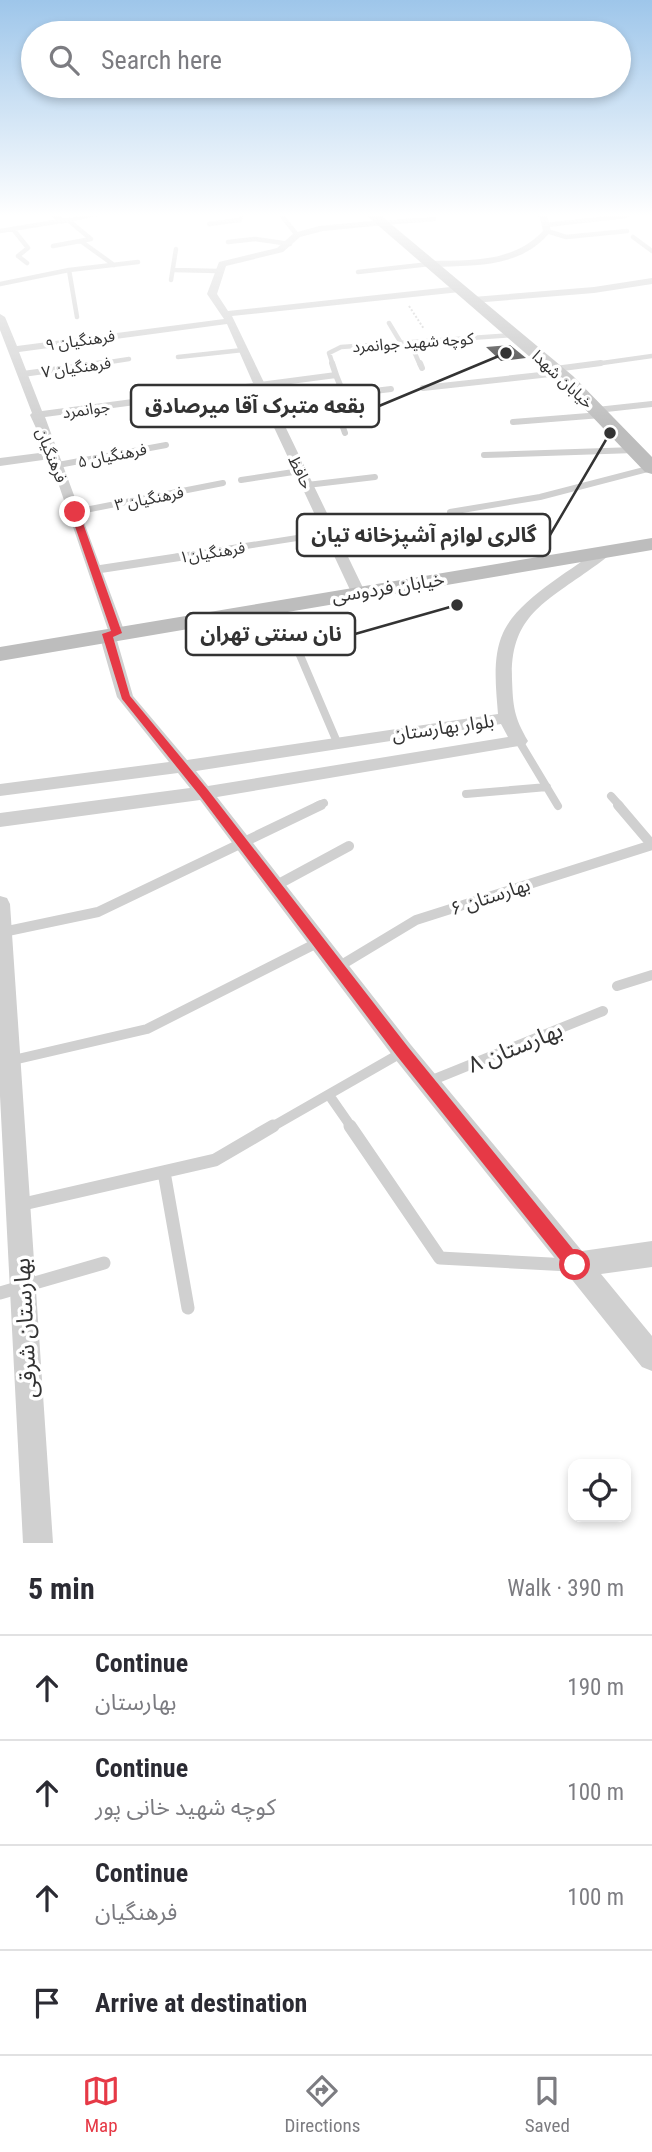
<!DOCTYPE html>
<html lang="en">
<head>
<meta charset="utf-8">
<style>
  body { margin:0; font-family:"Roboto Condensed","Noto Sans Arabic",sans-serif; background:#f2f2f3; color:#2b2b33 }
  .controls { position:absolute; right:21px; bottom:21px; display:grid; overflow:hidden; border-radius:14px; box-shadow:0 4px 10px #0003 }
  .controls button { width:63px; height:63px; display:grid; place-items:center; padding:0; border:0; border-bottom:2px solid #e1e1e2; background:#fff; color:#2b2b33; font:35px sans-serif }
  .stop { position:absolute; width:21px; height:21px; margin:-16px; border:5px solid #e63946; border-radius:50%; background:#fff }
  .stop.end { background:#e63946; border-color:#fff; box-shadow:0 2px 7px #0008 }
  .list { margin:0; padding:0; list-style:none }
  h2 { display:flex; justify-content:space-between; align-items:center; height:91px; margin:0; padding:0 28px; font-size:30px }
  h2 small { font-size:23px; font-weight:400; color:#7c7c81 }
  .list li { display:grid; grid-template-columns:46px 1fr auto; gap:21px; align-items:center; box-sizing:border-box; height:105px; padding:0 28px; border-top:2px solid #e1e1e2 }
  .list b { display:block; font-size:26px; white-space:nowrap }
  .list p { margin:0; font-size:23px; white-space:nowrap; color:#7c7c81 }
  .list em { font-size:23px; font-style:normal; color:#7c7c81 }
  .icon { flex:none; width:38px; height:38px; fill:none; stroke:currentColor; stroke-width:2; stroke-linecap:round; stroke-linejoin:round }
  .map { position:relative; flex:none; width:652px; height:1543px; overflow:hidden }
  .search { position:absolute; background:#fff; box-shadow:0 4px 10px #0003; left:21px; right:21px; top:21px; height:77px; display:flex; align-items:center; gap:18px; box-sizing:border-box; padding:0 24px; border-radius:38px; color:#7c7c81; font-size:26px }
  .sheet { height:511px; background:#fff }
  nav { display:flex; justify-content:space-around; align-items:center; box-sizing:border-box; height:98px; border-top:2px solid #e1e1e2; background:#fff; font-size:19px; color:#7c7c81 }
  nav a { display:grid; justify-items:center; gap:4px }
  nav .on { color:#e63946 }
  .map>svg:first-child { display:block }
  .building { fill:#1a1a1a }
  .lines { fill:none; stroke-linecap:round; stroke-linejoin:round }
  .path { stroke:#cdcdcd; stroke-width:2; stroke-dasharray:2 2; stroke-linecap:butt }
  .lane-far4 { stroke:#d0d0d0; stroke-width:4.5 }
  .lane-far3 { stroke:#d0d0d0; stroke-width:6 }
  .lane-far2 { stroke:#d0d0d0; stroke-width:8 }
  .lane-far1 { stroke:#d0d0d0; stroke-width:10 }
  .lane { stroke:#d0d0d0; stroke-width:13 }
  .street { fill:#d0d0d0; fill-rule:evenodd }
  .secondary { fill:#bdbdbd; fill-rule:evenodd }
  .route { fill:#e63946 }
  .labels { text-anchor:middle; stroke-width:7; stroke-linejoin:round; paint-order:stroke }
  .far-street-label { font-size:16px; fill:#333; stroke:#fff }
  .street-label { font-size:19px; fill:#333; stroke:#fff }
  .near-street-label { font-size:23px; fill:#333; stroke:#fff }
  .leader { fill:none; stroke:#333; stroke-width:2.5 }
  .callout-dot { fill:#333; stroke:#fff; stroke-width:2.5 }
  .callout { fill:#fff; stroke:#333; stroke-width:2.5 }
  .callout-label { font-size:21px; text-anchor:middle; font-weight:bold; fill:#333 }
</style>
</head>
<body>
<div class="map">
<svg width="652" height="1543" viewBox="0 0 652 1543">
  <rect width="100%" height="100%" fill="#fff"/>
  <path class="building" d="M510,345l16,13 -25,3 -15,-14z"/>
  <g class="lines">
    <path class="path" d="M409,306l15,23"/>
    <path class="lane-far4" d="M282,216l15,19
      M381,223l53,-4
      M209,224l31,-4 1,-6
      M546,225l80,-9
      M13,229l15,19 -10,8 9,7
      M0,231l61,-10
      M547,231l19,6 61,-6
      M633,237l19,14
      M82,242l32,23
      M228,242l27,-3 35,5
      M53,246l38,-7 -23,-19
      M69,270l8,47
      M175,270l43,1
      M358,272l72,-8
      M171,280l5,-31
      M0,284l69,-14 69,-8
      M389,323l12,20
      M410,342l10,23
      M178,357l65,-7
      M90,365l39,-6
      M333,365l-4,-12 12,-6 173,-12
      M588,365l64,-9"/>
    <path class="lane-far3" d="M420,363l2,5
      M555,369l46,-6
      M23,374l79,-11
      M336,375l8,20 17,6 6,9 -2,5 -25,4 5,14
      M260,385l76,-10 -4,-12
      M423,388l136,-15
      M349,394l42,-5
      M162,398l4,20
      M597,410l55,-6
      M513,422l88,-7
      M484,455l151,-5
      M58,465l108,-20
      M241,480l59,-9
      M307,485l68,-8
      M75,512l148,-29
      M450,512l90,-15 112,-29
      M175,557l154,-24"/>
    <path class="lane-far2" d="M94,570l92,-14
      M279,606l58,136
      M519,741l39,65
      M466,794l81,-7
      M611,796l9,10
      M317,806l7,-3"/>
    <path class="lane-far1" d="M618,805l34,40
      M275,886l74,-40
      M3,932l95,-20 223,-107
      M338,967l78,-47 236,-75
      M617,986l35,-11
      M9,1061l138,-32 172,-87
      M430,1081l173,-70
      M329,1095l23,33
      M270,1128l131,-75"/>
    <path class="lane" d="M350,1126l90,132 129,7
      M164,1172l24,136
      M19,1205l196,-45 58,-34
      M0,1293l104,-30"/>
    <path class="street" d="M49,214h10l4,4 43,-4 -45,10z
      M534,214l13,1 4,16c-30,38 -77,34 -121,36l-5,-3 5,-3c41,-1 83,2 113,-30l-3,-13z
      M381,220l3,5 -61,6 -23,6 -17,15 -57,14 -9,28 11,17 232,-25 5,3 -5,3 -228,24 133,276 -2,3 -5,1 -7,-4 -95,-203 -211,28 80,216 -9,4 17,59 54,64 311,-46c-2,-26 -6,-57 5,-81 15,-34 69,-63 98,-85l5,-1 7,4c-7,8 -17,14 -25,20 -45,32 -78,47 -76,108 1,28 2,38 16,62l-3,4 -308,52 194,248 171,206 70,-10v26l-51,7 51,62v35l-10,-4 -247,-308 -195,-259 -200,27v-14l190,-25 -12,-15 -178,23v-12l169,-22 -52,-65 -18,-63 9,-4 -58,-171 -50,7v-8l47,-6 -17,-37 2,-2 -32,-83v-16l5,3 12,29 207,-27 -17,-25 12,-32 58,-14 17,-15 25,-7zM227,324l26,59 -211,28 -23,-59zM501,724l7,13 -300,49 -12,-15z
      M652,278v6l-58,9 -121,10 -5,-3 5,-3 121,-10z
      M0,896l7,2 3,6 43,639h-30l-23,-447z"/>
    <path class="secondary" d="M365,214h14l194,162 79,81v17l-7,-2 -84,-88z
      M652,538v12l-652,111v-14z"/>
  </g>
  <linearGradient id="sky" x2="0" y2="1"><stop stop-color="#9ec6ea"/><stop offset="0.5" stop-color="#fff"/><stop offset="1" stop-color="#fff" stop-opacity="0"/></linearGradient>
  <rect width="652" height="430" fill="url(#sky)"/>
  <path class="route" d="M75,509l4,3 43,121 -9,4 17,59 78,94 200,257 173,212v12h-12l-172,-215 -197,-260 -78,-97 -20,-65 9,-3 -41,-119z"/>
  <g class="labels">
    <g class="far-street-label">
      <text transform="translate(80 340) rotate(-8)" y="6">فرهنگیان ۹</text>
      <text transform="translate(413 342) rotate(-4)" y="6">کوچه شهید جوانمرد</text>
      <text transform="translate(76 367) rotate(-8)" y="6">فرهنگیان ۷</text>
      <text transform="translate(563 379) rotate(43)" y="6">خیابان شهدا</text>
      <text transform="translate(86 409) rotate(-8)" y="6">جوانمرد</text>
      <text transform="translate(52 455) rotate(68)" y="6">فرهنگیان</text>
      <text transform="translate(112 455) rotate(-11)" y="6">فرهنگیان ۵</text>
      <text transform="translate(301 472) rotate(64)" y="6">حافظ</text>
      <text transform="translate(149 498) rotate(-11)" y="6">فرهنگیان ۳</text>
      <text transform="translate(212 552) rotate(-9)" y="6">فرهنگیان۱</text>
    </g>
    <g class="street-label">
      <text transform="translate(388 587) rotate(-9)" y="7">خیابان فردوسی</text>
      <text transform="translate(443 727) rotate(-8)" y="7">بلوار بهارستان</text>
      <text transform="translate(490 896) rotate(-18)" y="7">بهارستان ۶</text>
    </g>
    <g class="near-street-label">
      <text transform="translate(515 1047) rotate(-22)" y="8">بهارستان ۸</text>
      <text transform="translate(25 1328) rotate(-93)" y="8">بهارستان شرقی</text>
    </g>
  </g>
  <path class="leader" d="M506 353L379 406M610 433L550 535M457 605L355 634"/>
  <g class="callout-dot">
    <circle cx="506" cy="353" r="7"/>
    <circle cx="610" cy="433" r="7"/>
    <circle cx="457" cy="605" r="7"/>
  </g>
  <g class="callout">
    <rect x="131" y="385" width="248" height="42" rx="7"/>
    <rect x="297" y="514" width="253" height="42" rx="7"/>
    <rect x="186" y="613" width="169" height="42" rx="7"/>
  </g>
  <g class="callout-label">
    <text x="255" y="413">بقعه متبرک آقا میرصادق</text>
    <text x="424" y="542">گالری لوازم آشپزخانه تیان</text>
    <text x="271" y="641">نان سنتی تهران</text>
  </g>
</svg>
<div class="controls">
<button><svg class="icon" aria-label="locate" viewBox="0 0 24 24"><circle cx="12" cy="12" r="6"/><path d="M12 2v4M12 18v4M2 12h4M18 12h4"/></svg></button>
</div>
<div class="stop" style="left:575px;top:1265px"></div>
<div class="stop end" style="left:75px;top:512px"></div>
<div class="search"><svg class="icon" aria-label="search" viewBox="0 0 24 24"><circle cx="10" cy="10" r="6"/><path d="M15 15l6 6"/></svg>Search here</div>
</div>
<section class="sheet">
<h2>5 min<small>Walk · 390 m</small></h2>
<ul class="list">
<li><svg class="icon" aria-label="ahead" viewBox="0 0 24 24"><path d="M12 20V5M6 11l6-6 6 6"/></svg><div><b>Continue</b><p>بهارستان</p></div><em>190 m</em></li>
<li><svg class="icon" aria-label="ahead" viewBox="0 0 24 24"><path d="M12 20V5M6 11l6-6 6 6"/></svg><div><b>Continue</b><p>کوچه شهید خانی پور</p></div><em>100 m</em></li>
<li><svg class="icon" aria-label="ahead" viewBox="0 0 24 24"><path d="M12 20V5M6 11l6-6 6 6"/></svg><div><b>Continue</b><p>فرهنگیان</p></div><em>100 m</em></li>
<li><svg class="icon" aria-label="arrive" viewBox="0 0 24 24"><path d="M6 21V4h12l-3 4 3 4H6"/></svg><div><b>Arrive at destination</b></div></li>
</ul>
</section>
<nav>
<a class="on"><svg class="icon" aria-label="map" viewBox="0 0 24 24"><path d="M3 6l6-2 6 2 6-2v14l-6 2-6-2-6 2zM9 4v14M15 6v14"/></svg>Map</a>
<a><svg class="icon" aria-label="directions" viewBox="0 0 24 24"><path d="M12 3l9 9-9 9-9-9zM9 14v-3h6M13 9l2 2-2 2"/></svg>Directions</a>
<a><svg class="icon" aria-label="saved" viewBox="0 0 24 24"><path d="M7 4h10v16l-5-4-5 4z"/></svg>Saved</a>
</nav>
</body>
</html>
